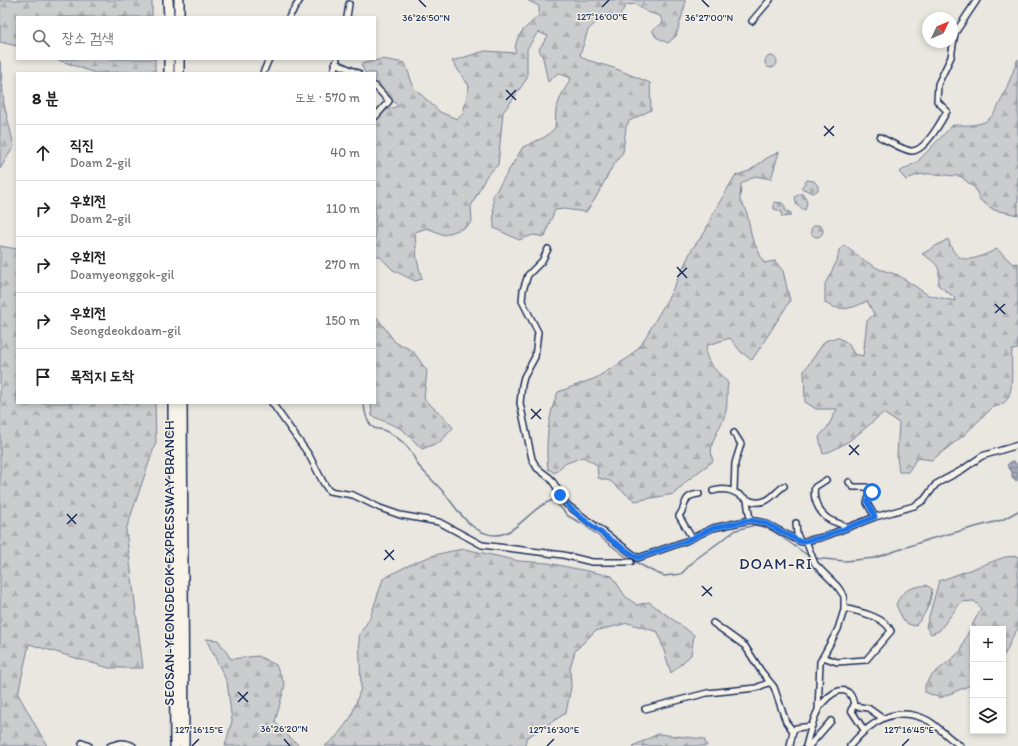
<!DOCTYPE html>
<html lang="ko">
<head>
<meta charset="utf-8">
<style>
  body { margin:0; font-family:Itim,"Poor Story",sans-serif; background:#f2f2f2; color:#222 }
  .controls { position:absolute; right:12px; bottom:12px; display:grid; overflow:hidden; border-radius:0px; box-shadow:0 2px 6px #0003 }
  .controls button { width:36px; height:36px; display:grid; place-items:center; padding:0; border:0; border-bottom:1px solid #e0e0e0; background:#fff; color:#222; font:20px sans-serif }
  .compass { position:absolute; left:922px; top:12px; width:36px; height:36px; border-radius:50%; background:#fff; box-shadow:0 2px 6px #0003; rotate:46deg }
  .stop { position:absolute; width:12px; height:12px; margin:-9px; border:3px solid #1a73e8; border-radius:50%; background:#fff }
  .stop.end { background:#1a73e8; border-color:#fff; box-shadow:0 1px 4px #0008 }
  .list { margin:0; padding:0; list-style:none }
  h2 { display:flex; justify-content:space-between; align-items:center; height:52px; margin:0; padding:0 16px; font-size:17px }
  h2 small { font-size:13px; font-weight:400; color:#767676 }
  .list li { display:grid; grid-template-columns:26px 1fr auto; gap:12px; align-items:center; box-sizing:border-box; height:56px; padding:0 16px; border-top:1px solid #e0e0e0 }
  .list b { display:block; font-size:15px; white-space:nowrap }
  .list p { margin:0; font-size:13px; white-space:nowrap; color:#767676 }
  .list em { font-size:13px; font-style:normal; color:#767676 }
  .icon { flex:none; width:22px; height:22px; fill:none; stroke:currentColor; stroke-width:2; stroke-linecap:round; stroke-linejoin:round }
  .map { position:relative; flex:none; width:1018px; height:746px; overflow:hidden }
  .search { position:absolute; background:#fff; box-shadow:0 2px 6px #0003; left:16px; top:16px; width:360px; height:44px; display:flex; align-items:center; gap:10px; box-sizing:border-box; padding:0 14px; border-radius:0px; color:#767676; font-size:15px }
  .panel { position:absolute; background:#fff; box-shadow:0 2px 6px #0003; left:16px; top:72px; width:360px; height:332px; border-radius:0px }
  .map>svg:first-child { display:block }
  .forest { fill:url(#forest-firs); stroke:#737e96 }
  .cemetery { fill:url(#cemetery-stones); stroke:#737e96 }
  .water { fill:url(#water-rules); stroke:#6d7892 }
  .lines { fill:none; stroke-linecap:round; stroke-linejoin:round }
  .stream { stroke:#6d7892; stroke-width:1.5 }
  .street-casing { stroke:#1b2f5e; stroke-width:8 }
  .highway-casing { stroke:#1b2f5e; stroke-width:12 }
  .street { stroke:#f7f3e8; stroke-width:5 }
  .highway { stroke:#f7f3e8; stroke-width:9 }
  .route { stroke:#1a73e8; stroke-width:5 }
  .ticks { fill:none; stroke:#1b2f5e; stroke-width:1.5 }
  .labels { text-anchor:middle; stroke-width:3; stroke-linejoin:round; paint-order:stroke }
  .street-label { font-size:14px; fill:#1b2f5e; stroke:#f7f3e8 }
  .quarter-label { font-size:16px; letter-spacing:1px; fill:#1b2f5e; stroke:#f7f3e8 }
  .ticks-label { font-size:10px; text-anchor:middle; fill:#1b2f5e; stroke:#f7f3e8; stroke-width:3; stroke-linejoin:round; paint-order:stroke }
</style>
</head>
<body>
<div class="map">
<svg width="1018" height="746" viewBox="0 0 1018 746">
  <defs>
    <pattern id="forest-firs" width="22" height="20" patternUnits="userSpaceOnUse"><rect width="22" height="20" fill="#cbcccd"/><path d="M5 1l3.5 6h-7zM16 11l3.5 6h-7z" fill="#aeb0b2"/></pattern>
    <pattern id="cemetery-stones" width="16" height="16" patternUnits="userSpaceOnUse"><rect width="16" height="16" fill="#cbcccd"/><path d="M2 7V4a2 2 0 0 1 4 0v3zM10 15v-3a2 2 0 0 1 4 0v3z" fill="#aeb0b2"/></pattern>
    <pattern id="water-rules" width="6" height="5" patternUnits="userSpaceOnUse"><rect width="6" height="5" fill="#a3a8b4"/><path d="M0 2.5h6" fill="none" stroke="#848996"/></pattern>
  </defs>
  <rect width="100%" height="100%" fill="#eae7e0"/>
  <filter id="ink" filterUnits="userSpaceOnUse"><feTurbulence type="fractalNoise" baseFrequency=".025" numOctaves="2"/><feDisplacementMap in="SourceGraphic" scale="8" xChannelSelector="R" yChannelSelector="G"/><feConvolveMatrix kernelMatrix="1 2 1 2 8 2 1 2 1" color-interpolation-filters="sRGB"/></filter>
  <g filter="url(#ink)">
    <path class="forest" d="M0,0h152v17h-135v29l-17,-4z
      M527,0h158v5l-9,31 -8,7 -12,-6 -4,-7 11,-7 -3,-7 -13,-4 -12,-8 -9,1 -7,12 -15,-2 -16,15 -8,25 7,5 27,8 36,15 1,27 -22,11 -3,6 -3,25 -12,17 -16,30 -9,13 -22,-3 -9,1 -6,14 -4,13 -12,-2 -14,5 -25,-12 -1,-32 30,-49 22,-10 10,-9 1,-19 6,-15 9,-16 -13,-5 -10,9 -5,-24 -4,-9 9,-13 -10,-4 -11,17v29l-16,24 -8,10 -5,53 -11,10 -16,31 1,16 -8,6 -20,7 -17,-7 -12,4 2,28 5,19 -7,2 -22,-11 -14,-14h-4v-146l7,2 16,-6 -23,-23v-10h-10l-4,-9 21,-5 23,4 9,25 26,24 17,7 6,-5 6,-28 -17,-25 33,-10 30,2c0,-21 12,-25 24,-38v-9z
      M56,59h99v12l-60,2z
      M1018,59v156l-24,-5 -14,-10 -5,-12 -15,-12c-19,0 -36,-7 -54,4l-7,-8 18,-10 36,-37c11,0 28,2 37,-7 10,-9 22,-45 28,-59z
      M0,61l4,43 10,42 -14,23z
      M779,152l-8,27 -16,-3 -14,8 -1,17 6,8 6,29 12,25 11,-2 8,10 7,30 -38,59 -11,-8 -11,-14 -22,7c-8,14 11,27 20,38 -2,9 0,19 -2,28 -4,17 -20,32 -13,50l-25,19 -14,14 -39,7 -25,-20 -12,-3 -1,-13 -14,-8 -19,7 -9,9 -7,-4c-3,-25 0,-54 10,-77l38,-14 32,-20 13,-13 29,-50 22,-46 13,-17 7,-17 23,-39 14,-5 18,-13z
      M948,239c2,5 5,14 10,17 11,8 28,-2 39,-7l16,15 5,-1v86l-6,1c-2,25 6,54 -19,57l-29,28 -32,25 -15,-2 -9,14h-9l-2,-15 2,-34 -16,-10c-19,16 -36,33 -60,41l-4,-17 8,-9 10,-19h-21l-11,-7 -1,-31 21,-30 12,-4 11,6 6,11 9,2 4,-35 7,-7 -7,-13c-15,8 -27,11 -42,2v-19l12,-23 2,-11 5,-5 19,15 16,9 19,6 30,20 27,6 -1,-4 -16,-12c3,-19 0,-21 -16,-31z
      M0,246l17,3v154h138l1,39 -30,88 17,138h-34l-80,-24 -11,50 29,52h-47z
      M375,315l20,27 18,9 14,20 -3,28c10,10 21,17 29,29l-13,14 -18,7 -20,-20 -30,-13 -1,-13h4z
      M465,549l54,12 29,2 64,13 13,20 12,9 12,-3 45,33 -3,20 -20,18 -13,-41 -30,-9 -33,8 -20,20 -5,17 1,19 -5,26 -40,25 -1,8h-200l11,-9 15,-20 10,-29 -2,-53 11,-17 13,-39c28,-16 49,-26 82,-30z
      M1018,556v73c-8,8 -8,19 -15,27v-27h-30v55l-33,14 -15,-6v-7l5,-8 31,-26 3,-10 17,-33 -7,-7 -13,1 -22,29 -8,3 -5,-7 13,-46 66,-24z
      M926,585l6,4c-1,14 -7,27 -17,37 -13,-2 -13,-10 -19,-21 6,-16 15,-17 30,-20z
      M206,639l12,1 13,19 27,-3 18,9 9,20 -10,37 15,16 10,8h-75l7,-25 -5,-39z
      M658,734l46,5 3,7h-74z"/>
    <path class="cemetery" d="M765 62a6 6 0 1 1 12 0a6 6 0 1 1-12 0Z
      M807,180l7,1 4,5v4l-5,3 -12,-5z
      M800,194h3c4,5 5,10 2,16 -10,-5 -8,-3 -10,-13z
      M774,202l8,1 3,3v4l6,3v3l-9,1 -1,-6 -7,-2z
      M811 231a6 6 0 1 1 12 0a6 6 0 1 1-12 0Z"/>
    <path class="water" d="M1013,460l5,6 -1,15 -5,-3v-6l-5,-7z"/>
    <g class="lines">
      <path class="stream" d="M364,403c0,7 3,21 10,25 2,1 6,1 9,2 9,3 20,11 26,19 4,5 6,11 9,16 8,10 19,19 27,29 13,16 26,40 50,41 21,1 37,-30 59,-35l14,16 15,8 42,32 27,15 12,5 17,-2 15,-15 40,-29 19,-5 14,3 41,29
        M813,558l32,3 30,-3 55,-19 72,-19 16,-9"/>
      <defs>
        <path id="street" d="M289,17l11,-17
          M347,17l2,-13
          M752,21l18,-21
          M335,63l23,10
          M263,73l6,-14
          M333,73l4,-14
          M375,86l14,15 -14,16
          M880,137c8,4 25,14 32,14 13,0 29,-29 35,-40l-10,-10 1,-17 13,-27 4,-24 22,-33
          M548,249l-6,12 -14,14 -5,15 -1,11 16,31 -3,25 -11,20 -2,8 -2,18 12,56 5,9 13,10 5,7 11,19 72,54 48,-17 27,-13 37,-8 15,3 36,19 22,-5 52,-20 39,-11 10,-6 12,-16 26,-14 20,-14 36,-11
          M272,403l37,52 14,27 6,9 24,4 27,13 20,7 39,7 43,23 81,10 29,7h39
          M734,433l7,11 -6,19 -1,27
          M826,480l-11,7c-3,10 3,24 12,31 6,5 13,4 19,10
          M849,482l4,5h13l5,3 -4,13 8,14
          M713,491c27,-8 32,19 54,9 6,-3 11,-10 17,-14
          M747,500l3,20
          M796,523l1,11 3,7
          M692,538l-13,-22c9,-11 2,-20 20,-22
          M806,541l9,23 22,22 7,10v14l-6,19 -18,33 -2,48
          M713,623l32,23 16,25 13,16 12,35 7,9
          M823,657l14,5 29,-2 25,-29c-7,-15 -32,-19 -47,-23
          M645,709l62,-16 49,-5 14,-6
          M864,730l-13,-20 3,-4 14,2 14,10
          M82,743l7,3
          M110,746c9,-3 14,-5 23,0
          M790,746l3,-15 3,-3 16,-2
          M806,746c3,-12 7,-27 13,-38 10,-16 32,-29 35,-2
          M809,746l22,-25
          M850,746c20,-24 46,-43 79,-25 11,7 20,18 32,25"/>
        <path id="highway" d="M168,0l1,17
          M179,0v17
          M169,59v14
          M179,59v14
          M173,403l2,343
          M182,403l2,343"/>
      </defs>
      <use href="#street" class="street-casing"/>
      <use href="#highway" class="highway-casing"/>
      <use href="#street" class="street"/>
      <use href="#highway" class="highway"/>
    </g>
  </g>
  <g class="lines" filter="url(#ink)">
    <path class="route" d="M560,495c8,17 60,51 78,63l48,-17 27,-13 37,-8 15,3 36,19 22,-5 52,-20 -8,-15 5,-10"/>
  </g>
  <path class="ticks" d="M419,0l7,7M702,0l7,7M602,7l7,-7M506,90l10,10M506,100l10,-10M824,126l10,10M824,136l10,-10M677,267l10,11M677,277l10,-9M995,304l10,10M995,313l10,-9M531,409l10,10M531,419l10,-10M849,445l10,10M849,455l10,-10M67,514l9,10M67,524l10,-10M385,550l9,10M384,560l10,-10M702,586l10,10M702,596l10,-9M238,692l10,10M238,702l10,-10M284,739l6,7M192,746l7,-7M547,746l7,-7M902,746l7,-7"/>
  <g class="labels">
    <g class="street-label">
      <text transform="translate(169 563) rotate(-90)" y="5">SEOSAN-YEONGDEOK EXPRESSWAY BRANCH</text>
    </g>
    <g class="quarter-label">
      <text x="776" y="569">DOAM-RI</text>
    </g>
  </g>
  <g class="ticks-label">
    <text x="602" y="20">127°16'00"E</text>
    <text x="426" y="21">36°26'50"N</text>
    <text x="709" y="21">36°27'00"N</text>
    <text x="284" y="732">36°26'20"N</text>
    <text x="199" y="733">127°16'15"E</text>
    <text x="554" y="733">127°16'30"E</text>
    <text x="909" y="733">127°16'45"E</text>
  </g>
</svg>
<div class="controls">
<button>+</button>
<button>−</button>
<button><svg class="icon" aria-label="layers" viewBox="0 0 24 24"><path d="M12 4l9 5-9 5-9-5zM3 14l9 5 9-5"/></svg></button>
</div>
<svg class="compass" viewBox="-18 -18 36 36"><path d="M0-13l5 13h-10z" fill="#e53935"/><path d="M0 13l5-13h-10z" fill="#767676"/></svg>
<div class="stop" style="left:872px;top:492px"></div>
<div class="stop end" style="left:560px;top:495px"></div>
<div class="search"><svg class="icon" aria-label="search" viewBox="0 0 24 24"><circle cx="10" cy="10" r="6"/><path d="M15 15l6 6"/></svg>장소 검색</div>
<section class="panel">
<h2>8 분<small>도보 · 570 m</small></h2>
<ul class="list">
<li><svg class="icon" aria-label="ahead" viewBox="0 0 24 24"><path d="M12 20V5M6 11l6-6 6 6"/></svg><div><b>직진</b><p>Doam 2-gil</p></div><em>40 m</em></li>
<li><svg class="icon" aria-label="right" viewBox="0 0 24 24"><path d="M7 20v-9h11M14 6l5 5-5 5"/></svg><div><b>우회전</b><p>Doam 2-gil</p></div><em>110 m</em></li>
<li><svg class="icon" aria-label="right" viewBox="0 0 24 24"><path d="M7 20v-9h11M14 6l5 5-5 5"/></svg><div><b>우회전</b><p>Doamyeonggok-gil</p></div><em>270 m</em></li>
<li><svg class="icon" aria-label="right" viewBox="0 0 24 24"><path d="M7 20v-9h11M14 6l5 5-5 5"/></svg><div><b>우회전</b><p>Seongdeokdoam-gil</p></div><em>150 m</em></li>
<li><svg class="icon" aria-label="arrive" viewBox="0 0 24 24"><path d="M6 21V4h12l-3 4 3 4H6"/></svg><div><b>목적지 도착</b></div></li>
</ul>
</section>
</div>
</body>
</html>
